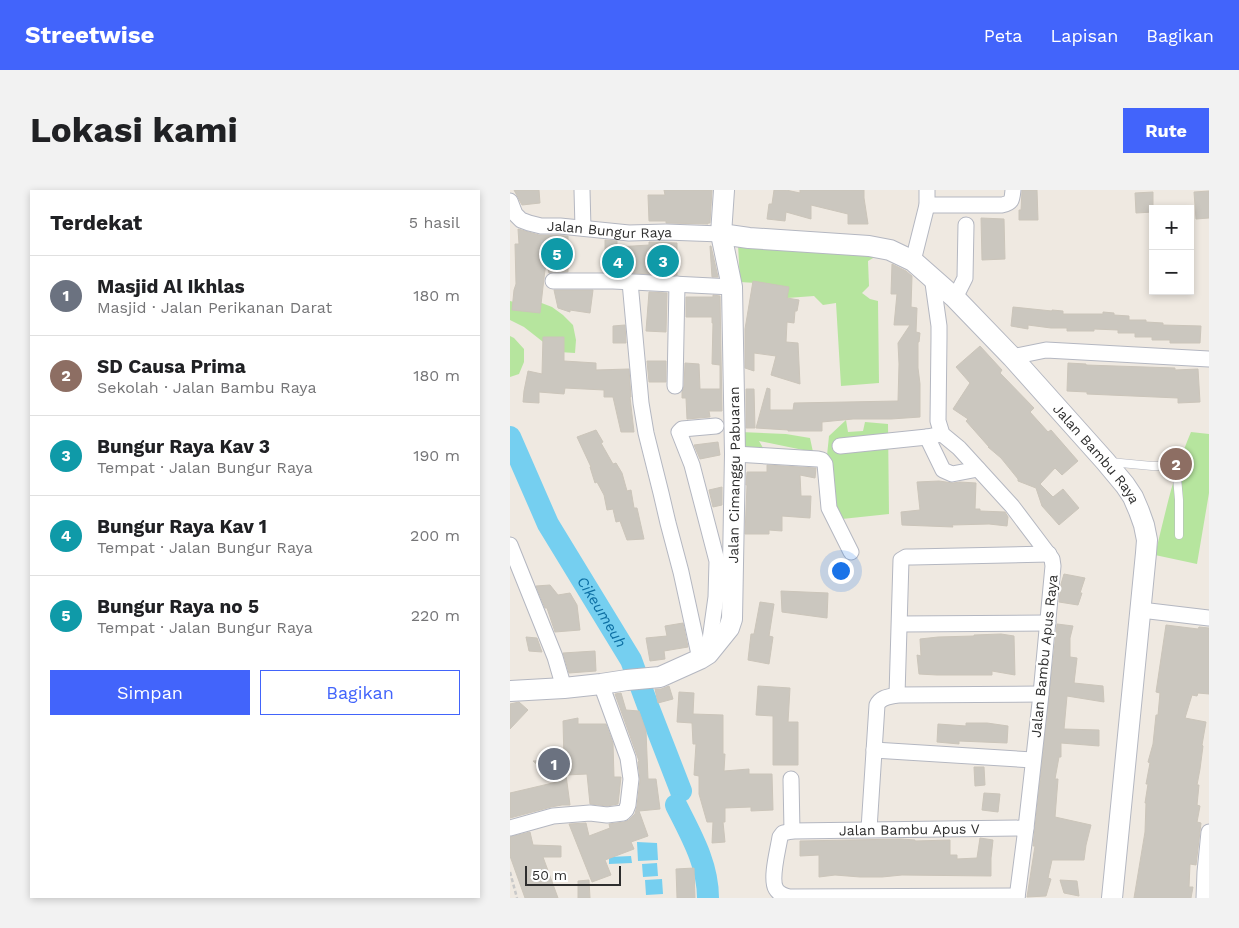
<!DOCTYPE html>
<html lang="id">
<head>
<meta charset="utf-8">
<style>
  body { margin:0; font-family:"Work Sans",sans-serif; background:#f2f2f2; color:#202124 }
  .controls { position:absolute; right:15px; top:15px; display:grid; overflow:hidden; border-radius:0px; box-shadow:0 2px 8px #0003 }
  .controls button { width:45px; height:45px; display:grid; place-items:center; padding:0; border:0; border-bottom:1px solid #e0e0e0; background:#fff; color:#202124; font:25px sans-serif }
  .scale { position:absolute; left:15px; bottom:12px; width:96px; box-sizing:border-box; padding-left:5px; border:2px solid #2e2e2e; border-top:0; font-size:14px; line-height:18px; white-space:nowrap; color:#2e2e2e; -webkit-text-stroke:4px #fff; paint-order:stroke }
  .you { position:absolute; left:330px; top:380px; width:18px; height:18px; margin:-12px; border:4px solid #fff; border-radius:50%; background:#1a73e8; box-shadow:0 0 0 8px #1a73e833 }
  .badge { display:grid; place-items:center; width:32px; height:32px; border-radius:50%; background:#4264fb; color:#fff; font-size:16px; font-weight:700 }
  .pin { position:absolute; translate:-50% -50%; border:2px solid #fff; box-shadow:0 1px 5px #0006 }
  .list { margin:0; padding:0; list-style:none }
  h2 { display:flex; justify-content:space-between; align-items:center; height:65px; margin:0; padding:0 20px; font-size:21px }
  h2 small { font-size:16px; font-weight:400; color:#757577 }
  .list li { display:grid; grid-template-columns:32px 1fr auto; gap:15px; align-items:center; box-sizing:border-box; height:80px; padding:0 20px; border-top:1px solid #e0e0e0 }
  .list b { display:block; font-size:19px; white-space:nowrap }
  .list p { margin:0; font-size:16px; white-space:nowrap; color:#757577 }
  .list em { font-size:16px; font-style:normal; color:#757577 }
  .actions { display:flex; gap:10px; padding:15px 20px }
  .actions a { flex:1; padding:11px 0; border:1px solid #4264fb; border-radius:0px; text-align:center; font-size:18px; color:#4264fb }
  .actions .main { background:#4264fb; color:#fff }
  .map { position:relative; flex:none; width:699px; height:708px; overflow:hidden; border-radius:0px }
  header { display:flex; align-items:center; gap:30px; box-sizing:border-box; height:70px; padding:0 25px; background:#4264fb; color:#fff }
  header strong { font-size:24px }
  nav { display:flex; gap:28px; margin-inline-start:auto; font-size:18px }
  .intro { display:flex; align-items:center; justify-content:space-between; box-sizing:border-box; height:120px; padding:0 30px }
  h1 { margin:0; font-size:35px }
  .button { padding:12px 22px; border-radius:0px; background:#4264fb; color:#fff; font-size:18px; font-weight:700 }
  main { display:flex; gap:30px; padding:0 30px }
  aside { flex:1; background:#fff; border-radius:0px; box-shadow:0 2px 8px #0003 }
  .map>svg:first-child { display:block }
  .green { fill:#b6e59e }
  .water { fill:#75cff0 }
  .lines { fill:none; stroke-linecap:round; stroke-linejoin:round }
  .river { stroke:#75cff0; stroke-width:22 }
  .building { fill:#cbc7bf; stroke:#cbc5ba }
  .lane-casing { stroke:#b4b7c1; stroke-width:9 }
  .street-casing { stroke:#b4b7c1; stroke-width:17 }
  .secondary-casing { stroke:#b4b7c1; stroke-width:22 }
  .path { stroke:#c9c9c9; stroke-width:2.5; stroke-dasharray:4 2.5; stroke-linecap:butt }
  .lane { stroke:#fff; stroke-width:8 }
  .street { stroke:#fff; stroke-width:15 }
  .secondary { stroke:#fff; stroke-width:20 }
  .labels { text-anchor:middle; stroke-width:4.5; stroke-linejoin:round; paint-order:stroke }
  .street-label { font-size:14px; fill:#2e2e2e; stroke:#fff }
  .water-label { font-size:15px; font-style:italic; fill:#0d6fa3; stroke:#fff }
</style>
</head>
<body>
<header>
<strong>Streetwise</strong>
<nav><a>Peta</a><a>Lapisan</a><a>Bagikan</a></nav>
</header>
<div class="intro"><h1>Lokasi kami</h1><a class="button">Rute</a></div>
<main>
<aside>
<h2>Terdekat<small>5 hasil</small></h2>
<ul class="list">
<li><span class="badge" style="background:#6b7280">1</span><div><b>Masjid Al Ikhlas</b><p>Masjid · Jalan Perikanan Darat</p></div><em>180 m</em></li>
<li><span class="badge" style="background:#8d6e63">2</span><div><b>SD Causa Prima</b><p>Sekolah · Jalan Bambu Raya</p></div><em>180 m</em></li>
<li><span class="badge" style="background:#0f9aa8">3</span><div><b>Bungur Raya Kav 3</b><p>Tempat · Jalan Bungur Raya</p></div><em>190 m</em></li>
<li><span class="badge" style="background:#0f9aa8">4</span><div><b>Bungur Raya Kav 1</b><p>Tempat · Jalan Bungur Raya</p></div><em>200 m</em></li>
<li><span class="badge" style="background:#0f9aa8">5</span><div><b>Bungur Raya no 5</b><p>Tempat · Jalan Bungur Raya</p></div><em>220 m</em></li>
</ul>
<div class="actions"><a class="main">Simpan</a><a>Bagikan</a></div>
</aside>
<div class="map">
<svg width="699" height="708" viewBox="0 0 699 708">
  <rect width="100%" height="100%" fill="#efe9e1"/>
  <path class="green" d="M228,54l152,4 -22,13 1,25 -7,7 8,6 8,2 1,82 -38,3 -5,-83 -13,2 -9,-9 -27,2 -17,-14 -30,-2z
    M0,111l15,4 14,-3 13,5 11,8 10,10 3,15 -1,13 -16,-1 -12,-7 -23,-18 -14,-7z
    M0,146l4,2 10,11v13l-5,12 -9,3z
    M336,230l2,12 15,-1 2,-9 23,2 1,90 -47,5 -18,-34 5,-49z
    M230,242l46,2 24,4 3,14 -54,-11 7,12 -28,-1z
    M681,242l18,2v59l-12,71 -42,-9c10,-41 19,-84 36,-123z"/>
  <path class="water" d="M127,652l20,1 1,17 -20,1z
    M121,666l1,7 -23,1v-7z
    M147,673l1,13 -15,1 -1,-13z
    M152,689l1,15 -17,1 -1,-15z"/>
  <g class="lines">
    <g class="river">
      <path id="s1" d="M0,247l38,87 83,136 17,46 33,85"/>
      <path d="M166,615c15,30 32,59 32,93"/>
    </g>
  </g>
  <path class="building" d="M4,0h25l1,13 -18,2z
    M154,0h48l-2,33h-2v1l-42,-1v-2h-17l-1,-26h17z
    M264,0h12l14,3v-3h64v8l4,26h-20v-10l-37,-9v14l-25,-7 -1,9 -18,-2 2,-15h3z
    M512,0h15l1,30h-19v-10h2z
    M699,1v27l-13,1 -2,-27z
    M643,2v20l-17,1 -1,-20z
    M471,28l23,1 1,40 -23,1z
    M8,39l21,6 29,1v36l-19,1 -3,-12 -6,52 -28,-3 2,-20 2,-6 -1,-40h4z
    M95,50l12,1v6l32,-2v-3l28,1v32l-72,-3z
    M200,56h1l7,31h-6z
    M382,74l14,7 6,5 -1,31 6,1 -1,24 4,1 -1,9h-1v26l2,16v33l-29,2h-38l-31,3v9h-34v-1l-32,-2 11,-40 3,1v21h23l1,-7 104,-2 1,-37 -1,-21 12,-18h-16l3,-31h-6z
    M243,91l36,6 -2,11 12,2 -2,11h-2l-1,12 -7,-1 -1,20 12,1 2,41 -29,-9 5,-19 -22,-3v18l-9,-3v-39z
    M44,100h39l-3,23 -20,-3v2l-12,-4z
    M139,102l18,1 -1,39 -20,-1z
    M203,105l7,1 2,115h-13l1,6 -23,2 -1,-21h-4v-6l2,-6 1,-23 14,1 1,25h20v-24l-8,-1 1,-41h-1v-6h-26v-20h27z
    M503,117l39,4v-1l11,1v3h40v-2l11,1v2l15,1v4h17v2l17,1v2l38,1 -1,17h-30v-3h-18v-3h-17v-4h-17v-3l-24,-1v2h-27v-3h-16l-23,-3v4l-17,-3z
    M115,135l1,18h-13v-17z
    M33,147h21v24l32,2v7l33,-1 2,28h-1l4,35h-13l-8,-35h-9v-7l-39,-2 -1,6 -25,-2v11l-16,-1 1,-11 4,-20 14,3z
    M470,156l22,24 -2,3 34,35 -4,4 18,20 3,-2 27,31 -16,14 -7,-7 -15,16 13,13 10,-8 16,19 -20,17 -17,-19 -6,-18 -18,-7v-2l-17,-21 -13,-11h1l-23,-26 2,-2 -15,-10 17,-26 -14,-16z
    M137,171h19v21h-17z
    M558,173l18,1v1l89,3v2l23,-1 2,33 -22,1v-5l-91,-4v-2l-20,-1z
    M236,199h8l1,39h-9z
    M86,240l7,12 -2,1 12,21 3,-1 6,10 5,18 4,-1 3,18h3l7,31 -17,1 -7,-19 -4,1 -3,-13 -6,1 -3,-15 -7,-13 -2,1 -5,-16h1l-14,-30z
    M208,252l2,13 -20,4 -6,-14z
    M257,275l49,3 -1,10 -15,-3 1,21h10l-1,22 -28,-2v15l-13,-1v4h-24l2,-49h-1l1,-13h20z
    M429,291l14,2 7,-1 16,1 -1,26h5v2l25,1 3,5 -1,9 -18,-2 -37,1 1,2 -51,-2 -1,-13 19,-2 -3,-28z
    M212,297v18l-9,2 -4,-17z
    M554,384l21,4 -5,15h2l-4,12 -19,-3 2,-18z
    M40,395l8,10 12,-2 7,12 3,25 -25,2 -8,-24h-2l-9,-22z
    M271,401l47,2 -1,25 -45,-6z
    M250,412l14,2 -5,32 4,1 -4,27 -21,-4 3,-26h3z
    M173,433l5,24 -24,4 1,8 -15,2 -4,-23 21,-2 -2,-10z
    M547,434l16,2 -3,12v19l7,1 -3,25 29,3 1,16 -37,-6 -3,33 35,1v16l-38,-3v14h-2l-4,22h3l-3,38 36,8 -5,20 -2,15h-32l-4,18 3,1 -5,17 -19,1 8,-51h-2z
    M656,435l32,4 1,-2 10,1v66l-11,-1 -1,3 -5,-1 -7,23 21,4 -4,23 1,1 -3,23 -3,16h2l-2,20 3,1 -3,16 4,1 -5,42 -6,-1 -1,23h4l-2,11h-57l11,-66 1,-29h-1l3,-19h-2l4,-21 -2,-1 5,-18 3,-29h2l2,-22 -4,-1z
    M491,444l13,2 1,39 -23,-4v4h-55l-18,-1 -2,-19 4,1 -1,-17 18,-2 36,-1v-1z
    M16,447l11,1 5,14 -13,-1z
    M85,461l1,20 -27,2 -6,-20z
    M159,496l4,13 -15,4 -3,-14h6z
    M248,496l32,2 -2,34h10v43h-25v-49l-17,-1z
    M169,502l15,1 -1,21 30,1v39h2l-1,17 25,-2v5h23l1,36 -22,1v-4l-26,1v14h-2l2,20 -13,1 1,-21h-6l-8,-28v-18l-5,-1 2,-31h-3l-1,-21 -15,-1z
    M111,503l5,17 13,1 7,20 2,48h8l4,30 -21,2 9,25 -17,6 3,7 -29,11 6,15 -19,7 -23,-58 17,-1 3,13 21,-8 -1,-4 15,-2 5,-2 6,-6 2,-8 3,-26 -2,-18 1,-1 -24,-67z
    M9,512l9,8 -18,19v-25z
    M68,528v6h28l7,19 1,34h7l-3,27 -11,2 -17,-2 -3,-30 -21,1 4,30h-8l-11,2 -41,11v-25l47,-11 -24,-21 31,-2 -1,-38z
    M456,533h21l21,3 -1,17 -48,-2v3l-22,-2 1,-18 28,2z
    M464,577h10l1,18 -10,1z
    M474,603l16,1 -2,18 -16,-2z
    M20,642l3,13 28,1v11h-18l15,41h-33l-15,-42v-19z
    M470,648l13,2 -2,18v18l-89,-1 -20,2h-22l-25,-2 -16,2v-22l-19,1v-15l101,-2 14,1v1l35,-1v15h7v4l20,-1z
    M184,678l1,30h-18l-1,-29z
    M79,690l1,18h-12v-17z
    M550,690l17,1 2,15 -15,-3z"/>
  <g class="lines">
    <defs>
      <path id="lane" d="M600,272l42,4h24l3,34v35"/>
      <g id="street">
        <path d="M72,0l1,38"/>
        <path id="s2" d="M0,11l5,13 6,6 8,3 12,3h19l69,7 37,-1 55,2"/>
        <path d="M417,15h75c10,-2 10,-5 11,-15"/>
        <path d="M403,71l14,-56v-15"/>
        <path d="M422,86l7,50v12l-1,83 4,13 17,14 53,58 40,53 1,7 -12,128 -15,134 -9,70"/>
        <path d="M43,91h60l119,6"/>
        <path d="M120,92l11,121 5,30 15,60 7,30 13,49 19,87"/>
        <path d="M445,108l10,-20 1,-53"/>
        <path d="M502,167l34,-7 163,9"/>
        <path d="M165,196l2,-102"/>
        <path d="M417,247l16,33 9,4 26,-5"/>
        <path d="M330,256l87,-9 15,-3"/>
        <path d="M225,264l83,5 4,1 3,4 4,44 22,44"/>
        <path d="M0,355l45,112 9,31"/>
        <path d="M631,420l68,8"/>
        <path d="M390,434l148,-1"/>
        <path d="M198,464l8,-57 1,-36 -25,-96 -13,-33 3,-3 34,-3"/>
        <path d="M387,505l4,-135 5,-3h6l137,-3"/>
        <path d="M364,560l159,10"/>
        <path d="M281,589l1,52"/>
        <path d="M0,638l43,-12 37,-3 17,2 16,-2 3,-3 2,-5 3,-26 -3,-21 -27,-74"/>
        <path d="M359,639l8,-124c4,-8 12,-8 20,-10l144,-1"/>
        <path id="s3" d="M507,706l-227,1c-5,-1 -11,-3 -14,-8 -6,-10 2,-39 4,-52l3,-4 9,-2 234,-3"/>
        <path d="M694,708l1,-26 4,-40"/>
      </g>
      <g id="secondary">
        <path id="s4" d="M211,44l28,4 120,8 21,4 23,11 42,37 57,59 93,104 20,24 8,12 6,14 5,14 3,15 -1,13 -34,345"/>
        <path id="s5" d="M0,501l54,-3 37,-4 26,-4 33,-3 40,-18 8,-5 21,-26 3,-9 3,-165 -3,-167 -11,-53 3,-44"/>
      </g>
    </defs>
    <use href="#lane" class="lane-casing"/>
    <use href="#street" class="street-casing"/>
    <use href="#secondary" class="secondary-casing"/>
    <path class="path" d="M32,50l2,32
      M0,682l7,26"/>
    <use href="#lane" class="lane"/>
    <use href="#street" class="street"/>
    <use href="#secondary" class="secondary"/>
  </g>
  <g class="labels">
    <g class="street-label">
      <text dy="5" stroke="none"><textPath href="#s2" startOffset="112">Jalan Bungur Raya</textPath></text>
      <text dy="5" stroke="none"><textPath href="#s4" startOffset="462">Jalan Bambu Raya</textPath></text>
      <text dy="5" stroke="none"><textPath href="#s5" startOffset="391">Jalan Cimanggu Pabuaran</textPath></text>
      <text transform="translate(534 466) rotate(-84)" y="5">Jalan Bambu Apus Raya</text>
      <text dy="5" stroke="none"><textPath href="#s3" startOffset="428">Jalan Bambu Apus V</textPath></text>
    </g>
    <g class="water-label">
      <text dy="5" stroke="none"><textPath href="#s1" startOffset="198">Cikeumeuh</textPath></text>
    </g>
  </g>
</svg>
<div class="controls">
<button>+</button>
<button>−</button>
</div>
<div class="scale">50 m</div>
<div class="you"></div>
<div class="pin badge" style="left:44px;top:574px;background:#6b7280">1</div>
<div class="pin badge" style="left:666px;top:274px;background:#8d6e63">2</div>
<div class="pin badge" style="left:153px;top:71px;background:#0f9aa8">3</div>
<div class="pin badge" style="left:108px;top:72px;background:#0f9aa8">4</div>
<div class="pin badge" style="left:47px;top:64px;background:#0f9aa8">5</div>
</div>
</main>
</body>
</html>
